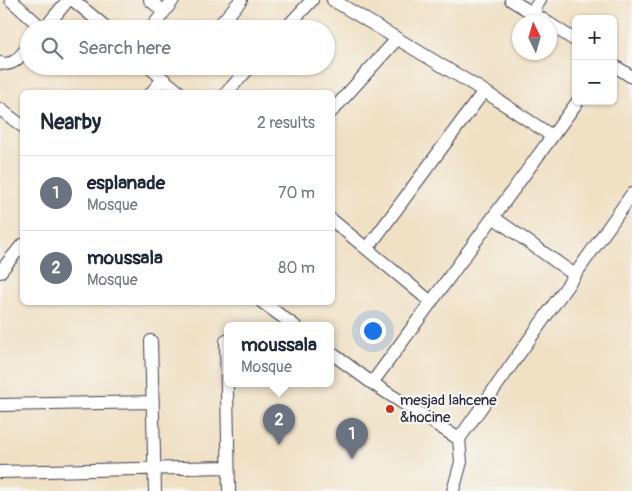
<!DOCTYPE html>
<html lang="en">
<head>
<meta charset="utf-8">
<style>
  body { margin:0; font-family:Pangolin,sans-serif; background:#f6f6f7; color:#1f2937 }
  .controls { position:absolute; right:15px; top:15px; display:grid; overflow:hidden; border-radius:8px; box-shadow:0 1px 4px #0004 }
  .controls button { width:45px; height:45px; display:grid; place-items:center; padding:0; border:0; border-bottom:1px solid #e0e1e3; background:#fff; color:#1f2937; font:25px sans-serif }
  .compass { position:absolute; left:512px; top:15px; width:45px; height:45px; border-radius:50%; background:#fff; box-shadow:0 1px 4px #0004; rotate:355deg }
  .you { position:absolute; left:372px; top:330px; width:18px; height:18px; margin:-12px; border:4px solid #fff; border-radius:50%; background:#1a73e8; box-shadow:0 0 0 8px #1a73e833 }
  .badge { display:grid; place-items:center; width:32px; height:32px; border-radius:50%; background:#b45309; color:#fff; font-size:16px; font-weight:700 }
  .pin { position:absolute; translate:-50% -41px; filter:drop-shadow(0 1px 2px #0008) }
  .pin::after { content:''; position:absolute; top:26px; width:18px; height:15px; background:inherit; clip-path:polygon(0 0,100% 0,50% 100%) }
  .popup { position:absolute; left:224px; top:322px; width:110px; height:65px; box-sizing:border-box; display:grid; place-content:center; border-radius:8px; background:#fff; filter:drop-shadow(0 1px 4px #0005); font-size:16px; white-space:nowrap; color:#747a83 }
  .popup b { font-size:19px; color:#1f2937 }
  .popup::after { content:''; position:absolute; left:50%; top:100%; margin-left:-10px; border:10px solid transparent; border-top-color:#fff }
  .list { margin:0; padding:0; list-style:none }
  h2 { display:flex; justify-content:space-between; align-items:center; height:65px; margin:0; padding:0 20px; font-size:21px }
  h2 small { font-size:16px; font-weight:400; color:#747a83 }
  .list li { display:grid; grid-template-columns:32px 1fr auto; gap:15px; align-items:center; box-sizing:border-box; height:75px; padding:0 20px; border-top:1px solid #e0e1e3 }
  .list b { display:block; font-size:19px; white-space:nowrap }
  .list p { margin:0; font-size:16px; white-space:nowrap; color:#747a83 }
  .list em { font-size:16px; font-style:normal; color:#747a83 }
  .icon { flex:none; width:28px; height:28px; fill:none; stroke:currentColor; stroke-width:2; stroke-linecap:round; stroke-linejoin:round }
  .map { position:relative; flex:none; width:632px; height:491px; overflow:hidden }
  .search { position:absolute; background:#fff; box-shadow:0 1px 4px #0004; left:20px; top:20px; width:315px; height:55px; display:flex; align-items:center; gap:12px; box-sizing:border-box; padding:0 18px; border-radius:28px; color:#747a83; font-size:19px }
  .panel { position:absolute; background:#fff; box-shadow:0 1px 4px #0004; left:20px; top:90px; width:315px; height:215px; border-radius:8px }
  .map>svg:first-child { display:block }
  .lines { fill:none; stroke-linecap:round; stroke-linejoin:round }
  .minor-casing { stroke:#413e50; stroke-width:14 }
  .minor { stroke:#fff; stroke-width:12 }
  .poi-dot { fill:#c8321e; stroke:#f6f6f2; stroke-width:2 }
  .labels { text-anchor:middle; stroke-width:4.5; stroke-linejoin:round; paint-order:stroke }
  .poi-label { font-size:15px; fill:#22223b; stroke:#f6f6f2; text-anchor:start }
</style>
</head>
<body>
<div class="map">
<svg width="632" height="491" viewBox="0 0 632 491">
  <rect width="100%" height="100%" fill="#f6f6f2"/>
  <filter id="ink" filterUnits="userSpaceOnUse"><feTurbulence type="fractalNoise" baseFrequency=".02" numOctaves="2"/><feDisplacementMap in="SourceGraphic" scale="10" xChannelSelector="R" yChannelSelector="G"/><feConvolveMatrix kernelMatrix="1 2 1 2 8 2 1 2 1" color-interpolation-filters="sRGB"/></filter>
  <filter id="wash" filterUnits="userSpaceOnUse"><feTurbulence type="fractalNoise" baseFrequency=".0096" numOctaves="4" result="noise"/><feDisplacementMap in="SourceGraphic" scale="20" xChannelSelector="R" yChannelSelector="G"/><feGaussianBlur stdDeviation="1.12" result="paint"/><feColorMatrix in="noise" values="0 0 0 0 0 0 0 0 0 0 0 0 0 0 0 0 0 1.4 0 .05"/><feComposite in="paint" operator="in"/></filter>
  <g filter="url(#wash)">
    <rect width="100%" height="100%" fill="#f0e0c4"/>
  </g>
  <g filter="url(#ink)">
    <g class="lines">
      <defs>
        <path id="minor" d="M11,0l32,29
          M73,0l35,29
          M150,0l14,12
          M333,0l151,91 68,45
          M511,0l36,22
          M532,13l8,-13
          M550,24l26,17
          M44,29l24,-29
          M151,29l22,-29
          M216,29l25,-29
          M285,29l27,-29
          M0,63c14,4 20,-7 29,-17
          M613,65l19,12
          M148,66l15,13 -11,13
          M163,79l16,13
          M227,92l24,-26
          M0,109l22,17
          M332,111l65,-72
          M493,217l82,58
          M332,220l99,82
          M367,249l117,-158
          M0,272l22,-27
          M262,302l33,24
          M151,341l4,150
          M226,341l3,150
          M330,352l42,31 87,56 173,-245
          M372,383l206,-282
          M0,405l153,-3
          M0,472l228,-5
          M453,491l8,-29 -2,-23"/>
      </defs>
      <use href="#minor" class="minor-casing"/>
      <use href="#minor" class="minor"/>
    </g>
  </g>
  <circle class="poi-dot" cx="390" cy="409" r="5"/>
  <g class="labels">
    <g class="poi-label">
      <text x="400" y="405">mesjad lahcene<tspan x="400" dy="17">&amp;hocine</tspan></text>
    </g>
  </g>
</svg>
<div class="controls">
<button>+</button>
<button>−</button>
</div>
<svg class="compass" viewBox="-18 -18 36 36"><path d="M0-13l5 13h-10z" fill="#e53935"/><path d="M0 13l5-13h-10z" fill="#747a83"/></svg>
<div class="you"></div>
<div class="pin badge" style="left:352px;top:459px;background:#6b7280">1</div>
<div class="pin badge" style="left:279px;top:445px;background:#6b7280">2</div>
<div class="popup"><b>moussala</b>Mosque</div>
<div class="search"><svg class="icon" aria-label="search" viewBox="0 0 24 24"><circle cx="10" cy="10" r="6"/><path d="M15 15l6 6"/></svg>Search here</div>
<section class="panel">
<h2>Nearby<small>2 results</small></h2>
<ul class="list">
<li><span class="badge" style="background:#6b7280">1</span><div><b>esplanade</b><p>Mosque</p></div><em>70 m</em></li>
<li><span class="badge" style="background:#6b7280">2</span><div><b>moussala</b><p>Mosque</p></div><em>80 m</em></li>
</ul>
</section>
</div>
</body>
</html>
